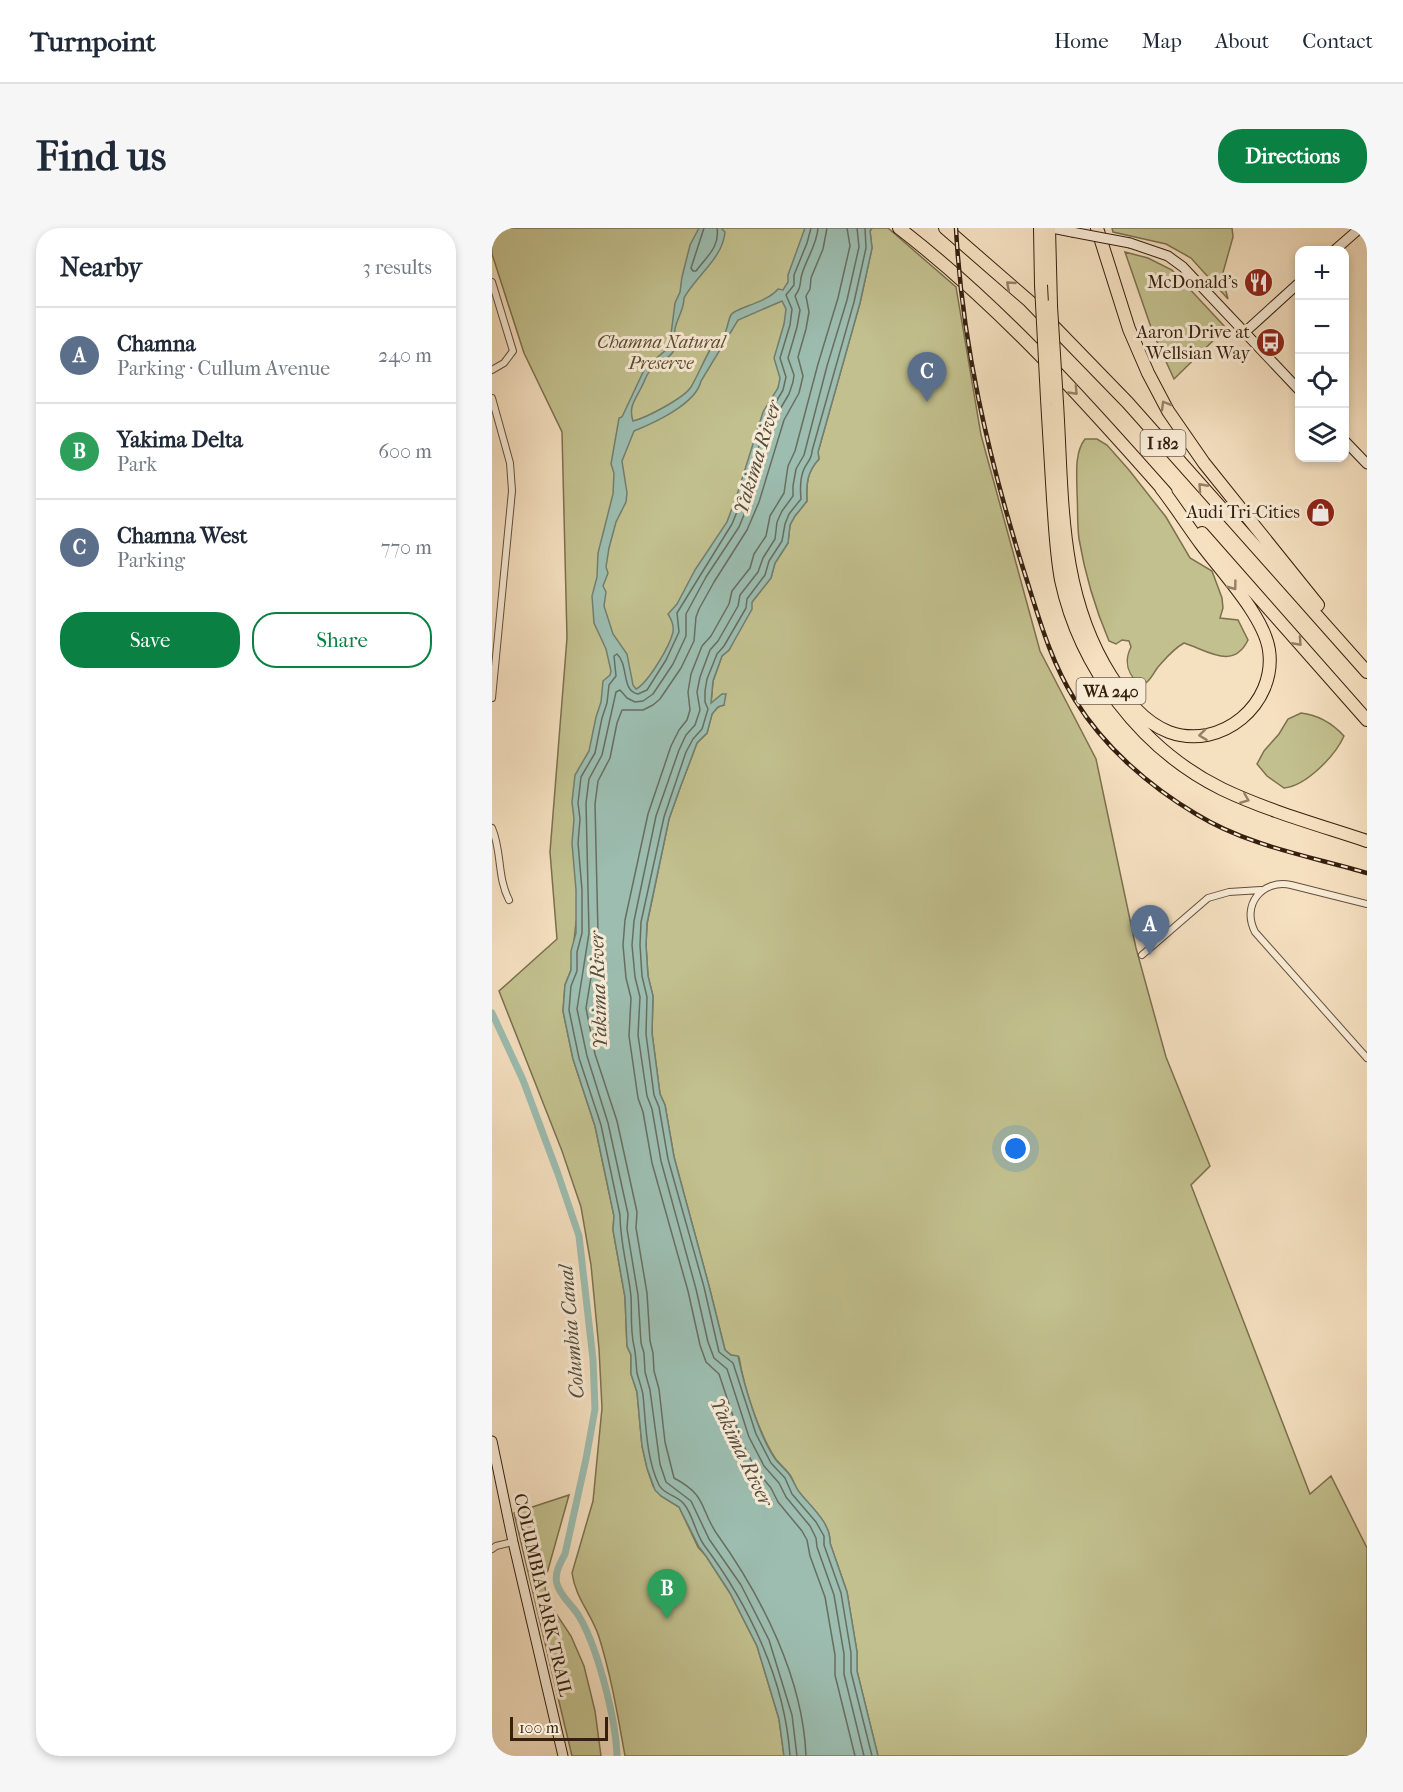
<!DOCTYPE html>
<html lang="en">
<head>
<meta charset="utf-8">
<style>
  body { margin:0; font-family:"IM FELL French Canon",serif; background:#f6f6f7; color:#1f2937 }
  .controls { position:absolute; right:18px; top:18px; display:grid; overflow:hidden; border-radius:12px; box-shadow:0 3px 9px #0003 }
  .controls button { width:54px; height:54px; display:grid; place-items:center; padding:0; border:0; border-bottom:2px solid #e0e1e3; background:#fff; color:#1f2937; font:30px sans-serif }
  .scale { position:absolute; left:18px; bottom:15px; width:98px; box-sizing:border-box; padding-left:6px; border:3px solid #351f0e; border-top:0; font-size:16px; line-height:21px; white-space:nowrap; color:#351f0e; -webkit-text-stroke:4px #f8ebd6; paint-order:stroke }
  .you { position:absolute; left:524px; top:921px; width:21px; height:21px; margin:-15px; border:4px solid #fff; border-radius:50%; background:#1a73e8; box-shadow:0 0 0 9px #1a73e833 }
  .badge { display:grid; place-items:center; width:39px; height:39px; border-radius:50%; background:#0b8043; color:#fff; font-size:20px; font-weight:700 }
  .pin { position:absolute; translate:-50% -50px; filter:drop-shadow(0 2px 3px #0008) }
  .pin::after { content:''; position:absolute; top:32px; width:21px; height:18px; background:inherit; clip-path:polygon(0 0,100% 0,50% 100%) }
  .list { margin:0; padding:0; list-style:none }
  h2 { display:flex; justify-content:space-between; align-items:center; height:78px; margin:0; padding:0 24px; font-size:26px }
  h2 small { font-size:20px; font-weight:400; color:#747a83 }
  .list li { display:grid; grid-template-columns:39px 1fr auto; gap:18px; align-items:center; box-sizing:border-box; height:96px; padding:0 24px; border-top:2px solid #e0e1e3 }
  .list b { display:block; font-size:22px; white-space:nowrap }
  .list p { margin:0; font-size:20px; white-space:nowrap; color:#747a83 }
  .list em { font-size:20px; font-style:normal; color:#747a83 }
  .actions { display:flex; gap:12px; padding:18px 24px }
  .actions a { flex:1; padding:14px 0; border:2px solid #0b8043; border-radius:24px; text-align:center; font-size:21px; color:#0b8043 }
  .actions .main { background:#0b8043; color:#fff }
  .icon { flex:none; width:33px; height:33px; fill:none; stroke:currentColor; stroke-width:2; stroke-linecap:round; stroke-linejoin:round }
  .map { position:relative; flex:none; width:875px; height:1528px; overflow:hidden; border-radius:24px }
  header { display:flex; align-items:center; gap:36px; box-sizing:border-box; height:84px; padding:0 30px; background:#fff; border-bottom:2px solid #e0e1e3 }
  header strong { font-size:28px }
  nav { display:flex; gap:33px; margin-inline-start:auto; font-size:21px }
  .intro { display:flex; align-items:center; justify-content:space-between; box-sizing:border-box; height:144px; padding:0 36px }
  h1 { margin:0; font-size:42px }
  .button { padding:15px 27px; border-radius:24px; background:#0b8043; color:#fff; font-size:21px; font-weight:700 }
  main { display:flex; gap:36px; padding:0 36px }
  aside { flex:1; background:#fff; border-radius:24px; box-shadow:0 3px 9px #0003 }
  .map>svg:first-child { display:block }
  .green { fill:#c2c08e; stroke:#7c704e; stroke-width:1.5 }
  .water { fill:#9cbdb0; stroke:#737e6f; stroke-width:1.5; fill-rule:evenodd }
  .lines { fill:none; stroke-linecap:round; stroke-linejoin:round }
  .shore { stroke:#686e5f; stroke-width:1.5 }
  .canal { stroke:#9cbdb0; stroke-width:7 }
  .street-casing { stroke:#654f3a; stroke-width:8 }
  .secondary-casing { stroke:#351f0e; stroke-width:11 }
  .highway-casing { stroke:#351f0e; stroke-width:14 }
  .street { stroke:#f8ebd6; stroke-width:6 }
  .secondary { stroke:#f8ebd6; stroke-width:9 }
  .highway { stroke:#f5e0c0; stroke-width:12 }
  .rail-casing { stroke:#351f0e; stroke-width:4.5 }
  .rail { stroke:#f8ebd6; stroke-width:2; stroke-dasharray:7; stroke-linecap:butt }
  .secondary-bridge-casing { stroke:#351f0e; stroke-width:11; stroke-linecap:butt }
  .highway-bridge-casing { stroke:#351f0e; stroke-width:14; stroke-linecap:butt }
  .secondary-bridge { stroke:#f8ebd6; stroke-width:9 }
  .highway-bridge { stroke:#f5e0c0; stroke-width:12 }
  .oneway { stroke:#958067 }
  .labels { text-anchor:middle; stroke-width:6; stroke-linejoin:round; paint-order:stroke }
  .shield { fill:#f8ebd6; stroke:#705c4a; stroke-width:1.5 }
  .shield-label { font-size:16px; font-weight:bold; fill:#351f0e }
  .poi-label { font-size:18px; fill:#351f0e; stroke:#f8ebd6; text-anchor:end }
  .park-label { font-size:18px; font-style:italic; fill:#5f4f34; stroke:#f8ebd6 }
  .street-label { font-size:18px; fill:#351f0e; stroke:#f8ebd6 }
  .water-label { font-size:20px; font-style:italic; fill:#544e3f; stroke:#f8ebd6 }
</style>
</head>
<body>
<header>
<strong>Turnpoint</strong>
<nav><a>Home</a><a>Map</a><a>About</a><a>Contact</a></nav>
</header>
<div class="intro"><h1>Find us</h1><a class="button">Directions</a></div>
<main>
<aside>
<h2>Nearby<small>3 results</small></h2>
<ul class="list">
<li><span class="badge" style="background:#5c6f8a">A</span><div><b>Chamna</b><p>Parking · Cullum Avenue</p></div><em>240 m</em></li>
<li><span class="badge" style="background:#2e9e5b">B</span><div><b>Yakima Delta</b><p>Park</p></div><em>600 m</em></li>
<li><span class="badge" style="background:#5c6f8a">C</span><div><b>Chamna West</b><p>Parking</p></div><em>770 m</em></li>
</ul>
<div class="actions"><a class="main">Save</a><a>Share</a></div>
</aside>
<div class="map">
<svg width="875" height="1528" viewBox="0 0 875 1528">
  <rect width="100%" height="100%" fill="#f5e0c0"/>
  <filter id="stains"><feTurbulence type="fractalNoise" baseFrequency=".00333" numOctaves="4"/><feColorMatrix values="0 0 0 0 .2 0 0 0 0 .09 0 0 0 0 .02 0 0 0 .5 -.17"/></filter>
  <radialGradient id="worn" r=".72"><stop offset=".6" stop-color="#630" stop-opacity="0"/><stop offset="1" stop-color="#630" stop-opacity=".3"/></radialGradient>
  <path class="green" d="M0,0h325l-31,139 -210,555 -5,48 -6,15 -2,26 10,48 22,67 19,90 -1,14 12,67 2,49 4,9v19l6,18 5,54 5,22 6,18 8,10 18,11 19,40 8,9 24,37 27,53 22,73 5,37h-159c-7,-39 -14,-81 -26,-119 -8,-25 -23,-37 -27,-64l21,-72 9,-93 -3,-59 -8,-84 -10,-58 -19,-56 -63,-160 58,-52 -7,-87 17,-214 -5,-206 -38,-79 -32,-99z
    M380,0h16l68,59 25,148 59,216 56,108 40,189 30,109 44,109 -19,19 119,309 21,-18 36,72v208h-489l-21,-85v-19l-10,-60 -17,-49c1,-20 -20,-36 -31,-51 -4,-5 -5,-11 -9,-17 -4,-6 -11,-11 -15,-17 -17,-27 -31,-70 -36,-101l-8,-2 -6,-5 -16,-64 -35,-129 -9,-52 -5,-11 -8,-61 1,-37 -5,-20 -2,-31 1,-21 22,-105 11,-31 17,-45 10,-10 5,-19 6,-7 6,-2 -7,-6 -6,5 2,-23 9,-25 7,-6 23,-48 19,-24 4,-15 13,-20 2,-18 5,-9 12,-15c-1,-17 0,-29 12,-42l-1,-7 42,-149 12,-55 -2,-17z
    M620,0h120l1,9 -11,39 6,23 -37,-41 -25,-14 -53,-12z
    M633,24l23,6 24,12 54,58 -52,51 -21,-46z
    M593,211h12l10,6 22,25 37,47 24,41 22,13 10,27 1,10 -3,10 18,2 10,20c-15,31 -41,10 -64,3 -11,6 -18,15 -26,24 -6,8 -8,15 -17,19 -13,-11 -18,-23 -10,-39l-2,-6 -7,-1 -6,4 -7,-3c-14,-33 -24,-67 -30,-102 -2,-15 -1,-31 -2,-46 0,-17 -3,-40 8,-54z
    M809,485c18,2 31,10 43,23 -9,20 -38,50 -60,52l-17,-12 -10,-12 7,-13 15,-17 9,-15z
    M77,1267l-25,89 5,19 22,33 13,30 11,45 6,45h-29l-58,-243z"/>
  <path class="water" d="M207,0h22l4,4c-2,26 -29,44 -41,66 0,12 -7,20 -9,31 -1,8 3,16 -2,23 -6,8 -15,12 -22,18 -5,4 -6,11 -9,16 -6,13 -14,20 -9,35 13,-3 51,-23 58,-34 7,-12 12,-25 19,-37 5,-6 11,-11 15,-17 3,-6 3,-13 6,-18 3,-7 36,-12 47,-26l5,1 5,-8v-7l17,-47h67l-2,3 2,17 -12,55 -42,149 1,7c-12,13 -13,25 -12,42l-12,15 -5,9 -2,18 -13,20 -4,15 -19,24v7l-23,41 -7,6 -9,25 -2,22 11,-9h4l-2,11 -6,2 -6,7 -5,19 -10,10 -17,45 -11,31 -22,104 -1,22 2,31 5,20 -1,37 8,61 5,11 9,52 35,129 16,64 6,5 7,1c6,29 21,81 38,104 4,5 9,9 12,13 5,6 7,14 12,20 11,14 31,30 30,50l17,49 10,60v19l21,85h-94l-5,-37 -22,-73 -27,-53 -24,-37 -7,-9 -20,-40 -18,-11 -6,-6 -8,-22 -5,-22 -5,-54 -6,-18v-19l-4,-9 -2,-49 -12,-67 1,-14 -19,-90 -22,-67 -10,-48 2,-26 6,-15v-19l5,-18v-43l-4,-47 2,-24 -2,-17 3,-27 14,-24 7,-34 5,-15 2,-21 7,-6 1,-4 -5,-22 -12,-26 -2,-27 5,-19 1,-24 15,-59 1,-21 -3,-9 8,-46 3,-1 23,-49 22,-19 4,-15 4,-31 5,-11 2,-15 8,-32zM290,73l4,8 -2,15 -10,34 6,20 -2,10 -15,24 -26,83 -10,27 -32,48 -18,34 -9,10c4,6 6,11 5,18 -3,14 -25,51 -37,57l-3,-4 -6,-31 -14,-20 -9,-28 2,-14 -3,-6 5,-13 -2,-6 3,-19 7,-26 10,-20 1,-9 -5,-32 12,-30c20,-8 62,-27 67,-50l37,-61z"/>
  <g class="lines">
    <path class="shore" d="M212,0l-13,40 2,3h3c11,-15 24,-24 21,-43
      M355,0l3,18 -12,52 -20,66 -23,87 -7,15 -4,27 -14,23 -4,20 -12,18 -4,14 -18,23 -3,13 -18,32 -9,10 -11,28 -3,18 2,18 -3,10 -8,10 -8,16 -23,68 -23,106 -2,25 3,33 5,20 -2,38 9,62 5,14 9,51 36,128 12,54 6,17 13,12 22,66 15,30 15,18 7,14 24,29 5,9 3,16 15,41 10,58v20l20,81
      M365,0l2,19 -12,53 -20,66 -23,89 -8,14 -3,17v10l-11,15 -5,11 -2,17 -12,19 -5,14 -18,23 -2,11 -20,35 -8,9 -10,27 -3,15 3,18 -5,15 -9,10 -7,15 -23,66 -22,105 -2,24 3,32 5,20 -2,38 9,61 5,13 9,52 35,128 12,53 6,16 13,11 22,68 15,29 15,17 7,14 24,29 6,12 1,9 17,48 10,59v20l20,82
      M373,0l1,20 -12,54 -42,149c0,8 -5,11 -8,18 -4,9 -4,20 -3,30l-12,15 -4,10 -3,17 -13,20 -4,14 -18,24 -1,9 -22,38 -7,8 -10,25 -2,12v11l3,7 -6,20 -9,10 -7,13 -22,65 -23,105 -1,23 2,31 5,21 -1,37 8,61 5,12 9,52 36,128 15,65 14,11 23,71 15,29 14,15 7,16 24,28 8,14v9l17,48 10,60v19l21,84
      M298,1528c-5,-76 -41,-151 -86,-211 -9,-13 -11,-30 -20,-41 -7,-9 -20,-9 -25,-19 -13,-27 -13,-61 -16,-90 -1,-7 -4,-14 -6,-22 -1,-9 -1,-18 -3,-27 -4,-16 -2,-34 -3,-50 -3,-27 -11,-54 -11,-81l-19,-90 -22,-67 -10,-48 2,-24 6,-15v-19l5,-19v-43l-4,-47 2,-24 -2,-16 3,-26 14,-24 7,-35 5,-15 2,-18 7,-9 -2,-20 3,-2c12,11 4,37 21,40l9,-4 19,-30 13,-28 -2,-19 55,-89 11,-27 26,-83 14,-24 3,-13 -6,-19 10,-33 2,-16 -6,-14 8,-10v-10l13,-32 4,-15
      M305,1528l-5,-41 -23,-75 -28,-55 -32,-46 -18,-38 -25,-19 -6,-18 -10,-74 -5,-18 -1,-19 -3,-10 -3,-48 -11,-66 1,-15 -20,-91 -21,-67 -10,-47 12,-76 -3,-130 3,-24 13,-24 14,-63 4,-2 7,8 8,4 8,-1 10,-7 20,-30 13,-28v-22l20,-37 33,-50 11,-27 26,-84 13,-22 4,-12 1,-7 -6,-17 9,-31 3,-17 -5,-14c5,-7 5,-10 6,-18 3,-16 16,-32 17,-50
      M314,1528c-3,-78 -44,-159 -89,-222 -18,-26 -9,-38 -43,-56l-9,-36 -6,-53 -5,-18 -1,-18 -3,-12 -3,-48 -11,-65 1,-16 -20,-91 -22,-67 -9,-46 12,-74 -3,-130 3,-23 12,-23 7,-35 5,-13h21l10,-5 7,-6 21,-31 13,-27 2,-24 3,-8 15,-27 33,-52 12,-28 25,-82 15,-27 4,-17 -5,-19 8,-28 3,-17 -3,-16 4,-7 1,-11 12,-29 4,-21"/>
    <path class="canal" d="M0,785l31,67 35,94 21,62 14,123 2,50 -9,50 -21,95c-5,9 -11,20 -8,30 4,14 17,22 23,34 18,31 36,102 37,138"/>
    <defs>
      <path id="street" d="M0,54l21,69 -9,12 -12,7
        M0,170l18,65 2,28 -20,207
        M0,600c10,23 5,49 17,72
        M875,676l-76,-19c-29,-6 -50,20 -36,47l112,126
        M650,727l66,-57 21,-6 32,-2
        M0,1321l4,-3 17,-4"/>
      <path id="secondary" d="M560,0l20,4
        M638,15l38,13 15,11 117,124
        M843,22l25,-22
        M753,104l55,-50
        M852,212l23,24
        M0,1213l21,101 50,214"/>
      <path id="highway" d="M407,0c100,77 184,171 267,265
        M453,0l84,73 99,102 239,269
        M548,0l1,57
        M557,0l2,78
        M605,0l32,101 19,44 20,38 36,52 114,142
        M555,171c2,33 4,67 6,100 2,27 3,54 8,81 19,88 80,169 161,209 46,22 97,36 145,52
        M565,175c6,94 1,190 54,273 14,22 32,46 58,56 52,19 108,-28 100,-82 -5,-34 -48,-79 -68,-106 -14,-19 -26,-38 -40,-56
        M710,305l165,187"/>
    </defs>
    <use href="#street" class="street-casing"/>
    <use href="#secondary" class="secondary-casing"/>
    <use href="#highway" class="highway-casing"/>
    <use href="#street" class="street"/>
    <use href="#secondary" class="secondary"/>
    <use href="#highway" class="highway"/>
    <defs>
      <path id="rail" d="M464,0c6,116 32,227 66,337 15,46 27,94 53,135 29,47 74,86 121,114 52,32 113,42 171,59"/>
    </defs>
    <use href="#rail" class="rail-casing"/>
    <use href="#rail" class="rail"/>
    <defs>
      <path id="secondary-bridge" d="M580,4l58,11"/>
      <path id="highway-bridge" d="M549,57l6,114
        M559,78l6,97"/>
    </defs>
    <use href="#secondary-bridge" class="secondary-bridge-casing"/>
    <use href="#highway-bridge" class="highway-bridge-casing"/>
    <use href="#secondary-bridge" class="secondary-bridge"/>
    <use href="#highway-bridge" class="highway-bridge"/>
  </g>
  <defs><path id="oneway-chevron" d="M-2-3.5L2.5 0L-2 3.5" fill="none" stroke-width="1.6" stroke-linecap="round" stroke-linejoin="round" transform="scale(1.5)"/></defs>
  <g class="oneway">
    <use href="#oneway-chevron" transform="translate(518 57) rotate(-139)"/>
    <use href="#oneway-chevron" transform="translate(582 163) rotate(46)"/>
    <use href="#oneway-chevron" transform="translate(673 177) rotate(-120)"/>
    <use href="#oneway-chevron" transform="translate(710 259) rotate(-132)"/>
    <use href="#oneway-chevron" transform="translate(741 358) rotate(53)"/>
    <use href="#oneway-chevron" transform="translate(806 414) rotate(48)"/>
    <use href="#oneway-chevron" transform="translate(711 507) rotate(173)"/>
    <use href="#oneway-chevron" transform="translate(753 571) rotate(22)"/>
  </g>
  <defs>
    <symbol id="restaurant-disc" viewBox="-11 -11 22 22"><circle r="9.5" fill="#8f2418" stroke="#f8ebd6"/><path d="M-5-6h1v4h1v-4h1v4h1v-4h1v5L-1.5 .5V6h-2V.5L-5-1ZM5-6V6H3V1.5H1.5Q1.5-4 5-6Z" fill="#fff"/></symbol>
    <symbol id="bus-disc" viewBox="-11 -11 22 22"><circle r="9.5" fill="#8f2418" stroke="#f8ebd6"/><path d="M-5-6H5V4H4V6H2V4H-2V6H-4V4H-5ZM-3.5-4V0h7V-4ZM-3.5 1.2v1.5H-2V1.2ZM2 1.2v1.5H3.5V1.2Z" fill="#fff"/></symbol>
    <symbol id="shop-disc" viewBox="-11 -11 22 22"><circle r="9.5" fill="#8f2418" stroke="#f8ebd6"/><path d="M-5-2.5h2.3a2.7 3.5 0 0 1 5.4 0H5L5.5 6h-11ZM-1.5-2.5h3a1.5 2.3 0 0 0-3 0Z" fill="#fff"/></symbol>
  </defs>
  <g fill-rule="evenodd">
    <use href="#restaurant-disc" x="750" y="38" width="33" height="33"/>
    <use href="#bus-disc" x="762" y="98" width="33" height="33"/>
    <use href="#shop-disc" x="812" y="268" width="33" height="33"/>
  </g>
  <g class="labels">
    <g class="shield">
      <rect x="648.5" y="202" width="45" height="26" rx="4.5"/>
      <rect x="584.5" y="450" width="69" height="26" rx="4.5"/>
    </g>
    <g class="shield-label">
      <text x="671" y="221">I 182</text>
      <text x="619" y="469">WA 240</text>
    </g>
    <g class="poi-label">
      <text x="746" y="60">McDonald's</text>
      <text x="758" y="110">Aaron Drive at<tspan x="758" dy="21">Wellsian Way</tspan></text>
      <text x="808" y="290">Audi Tri-Cities</text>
    </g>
    <g class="park-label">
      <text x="169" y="120">Chamna Natural<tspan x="169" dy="21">Preserve</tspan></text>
    </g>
    <g class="street-label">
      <text transform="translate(51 1367) rotate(77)" y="6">COLUMBIA PARK TRAIL</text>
    </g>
    <g class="water-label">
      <text transform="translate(265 229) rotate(-73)" y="7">Yakima River</text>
      <text transform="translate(106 762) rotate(-92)" y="7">Yakima River</text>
      <text transform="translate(79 1104) rotate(-95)" y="7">Columbia Canal</text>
      <text transform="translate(250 1224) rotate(64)" y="7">Yakima River</text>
    </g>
  </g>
  <rect width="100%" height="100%" filter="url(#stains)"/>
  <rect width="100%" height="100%" fill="url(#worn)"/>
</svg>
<div class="controls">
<button>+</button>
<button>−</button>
<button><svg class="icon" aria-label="locate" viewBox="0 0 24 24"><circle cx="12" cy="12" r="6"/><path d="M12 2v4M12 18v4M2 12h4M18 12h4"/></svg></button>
<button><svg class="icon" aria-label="layers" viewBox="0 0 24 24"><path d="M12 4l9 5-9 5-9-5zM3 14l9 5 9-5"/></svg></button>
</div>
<div class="scale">100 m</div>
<div class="you"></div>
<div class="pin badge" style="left:658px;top:727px;background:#5c6f8a">A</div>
<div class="pin badge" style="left:175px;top:1391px;background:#2e9e5b">B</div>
<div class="pin badge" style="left:435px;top:174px;background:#5c6f8a">C</div>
</div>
</main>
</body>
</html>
